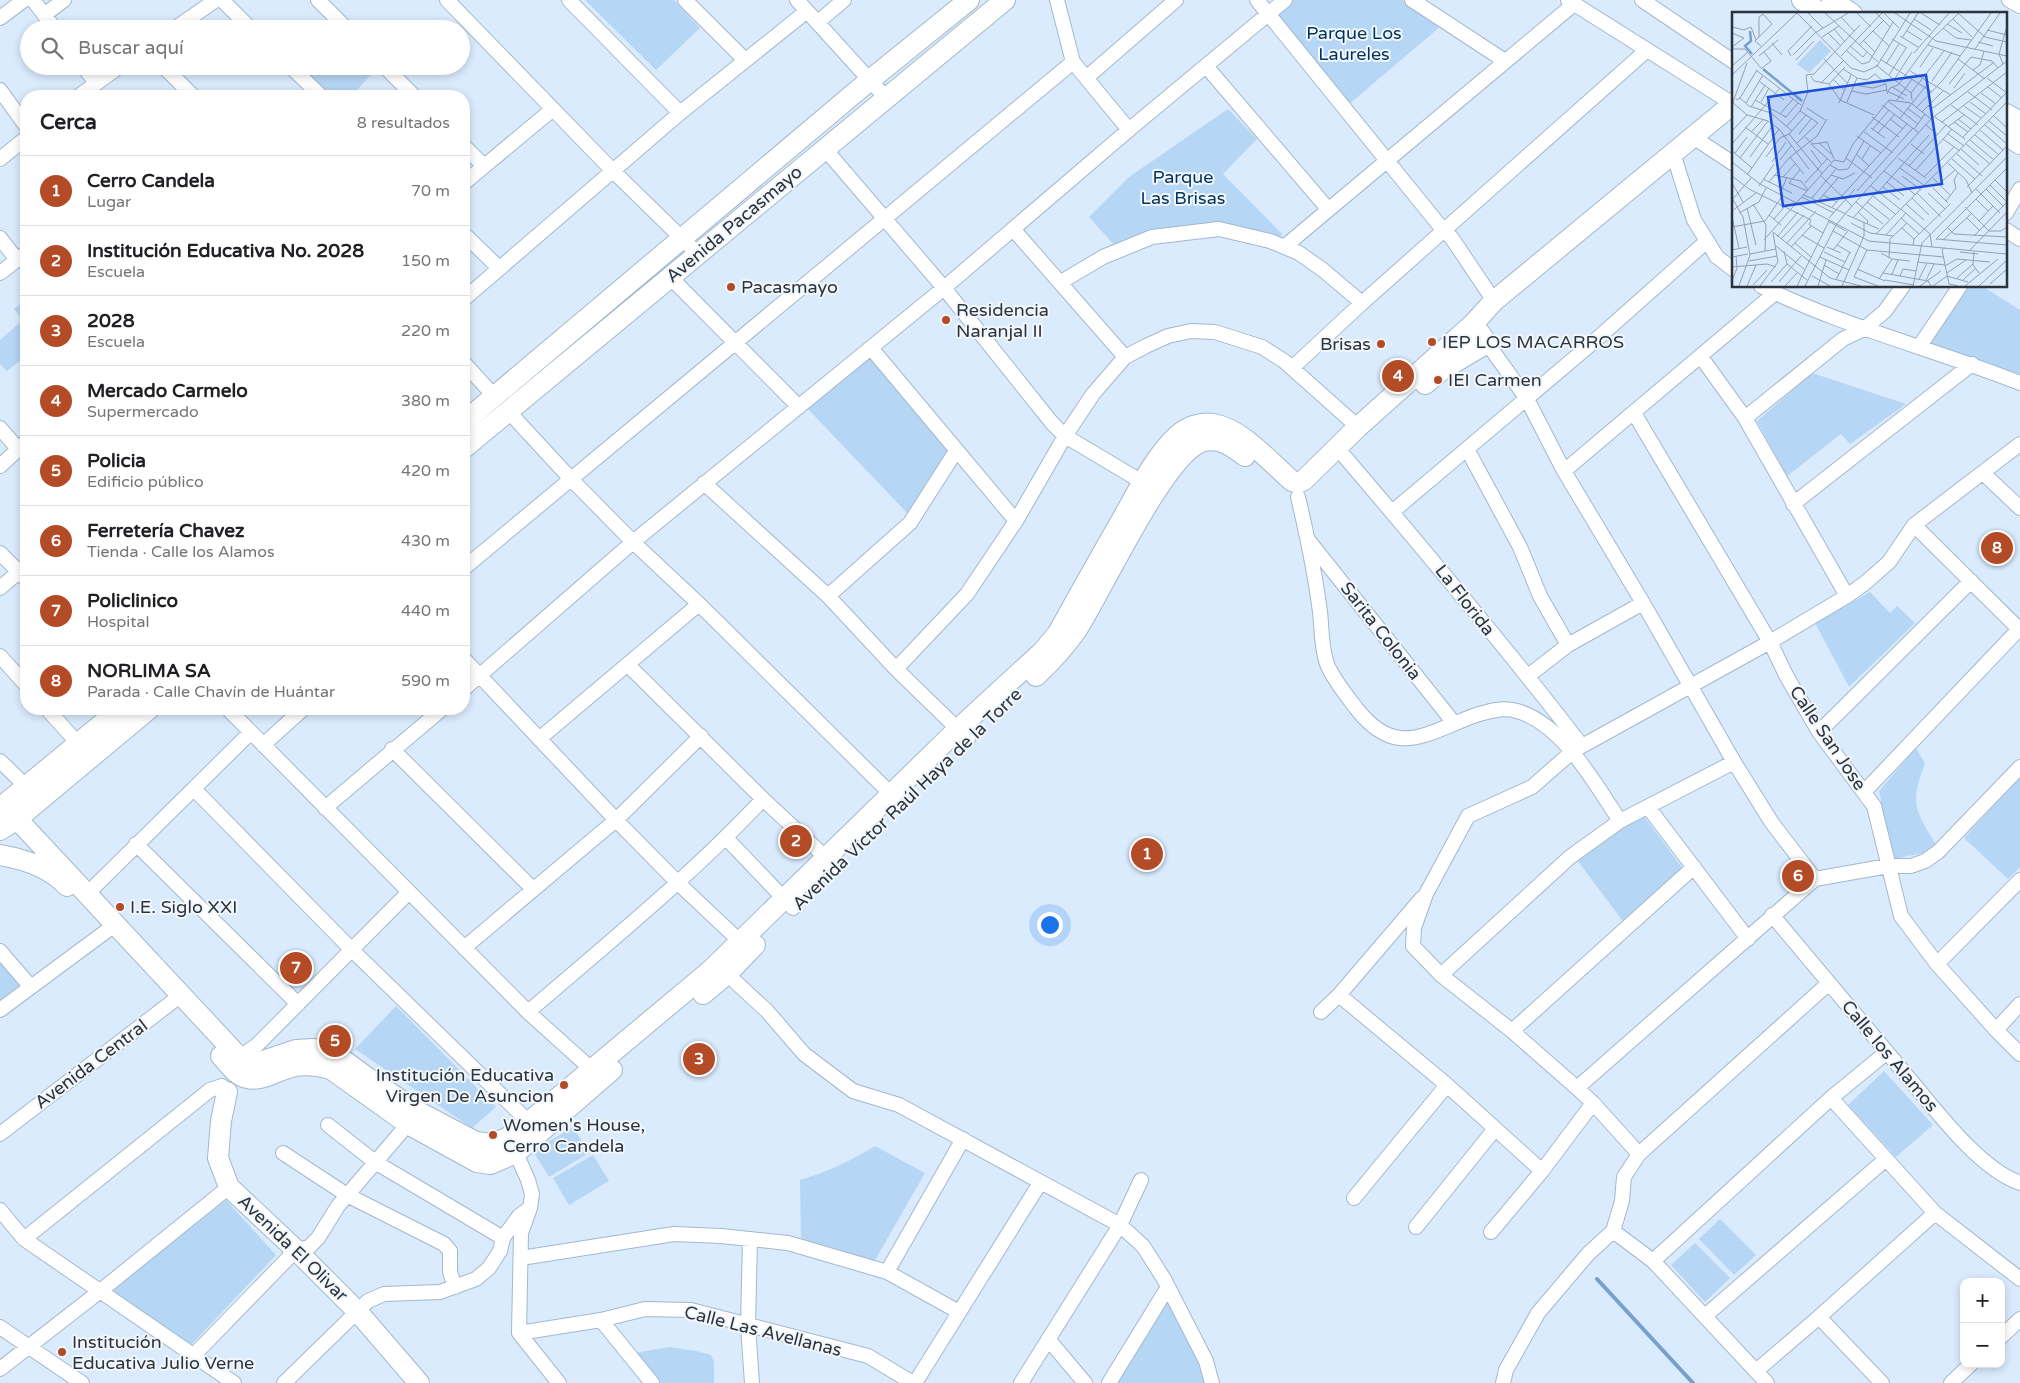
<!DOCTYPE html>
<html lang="es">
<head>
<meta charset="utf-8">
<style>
  body { margin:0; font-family:"Varela Round",sans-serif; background:#f6f6f6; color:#202124 }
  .controls { position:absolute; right:15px; bottom:15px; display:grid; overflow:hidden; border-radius:10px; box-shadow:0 2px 8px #0003 }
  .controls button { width:45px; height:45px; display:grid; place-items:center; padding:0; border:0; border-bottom:1px solid #e0e0e0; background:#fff; color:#202124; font:25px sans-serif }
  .you { position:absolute; left:1049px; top:924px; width:18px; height:18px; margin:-12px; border:4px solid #fff; border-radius:50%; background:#1a73e8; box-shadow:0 0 0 8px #1a73e833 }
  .badge { display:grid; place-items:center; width:32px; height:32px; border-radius:50%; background:#b24b26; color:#fff; font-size:16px; font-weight:700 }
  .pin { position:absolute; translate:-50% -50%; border:2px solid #fff; box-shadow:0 1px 5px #0006 }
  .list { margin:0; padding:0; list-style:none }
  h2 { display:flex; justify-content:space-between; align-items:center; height:65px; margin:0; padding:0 20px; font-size:21px }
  h2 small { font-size:16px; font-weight:400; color:#757577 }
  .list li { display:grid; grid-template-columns:32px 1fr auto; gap:15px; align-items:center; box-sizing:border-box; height:70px; padding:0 20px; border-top:1px solid #e0e0e0 }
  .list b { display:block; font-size:19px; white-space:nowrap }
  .list p { margin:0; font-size:16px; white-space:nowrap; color:#757577 }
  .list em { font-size:16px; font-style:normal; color:#757577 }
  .icon { flex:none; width:28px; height:28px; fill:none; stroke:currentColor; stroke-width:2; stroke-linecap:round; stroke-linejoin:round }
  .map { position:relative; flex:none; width:2020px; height:1383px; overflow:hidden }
  .search { position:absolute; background:#fff; box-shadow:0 2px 8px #0003; left:20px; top:20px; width:450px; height:55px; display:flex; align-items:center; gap:12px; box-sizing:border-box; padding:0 18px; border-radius:28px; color:#757577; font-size:19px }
  .panel { position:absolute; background:#fff; box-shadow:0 2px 8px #0003; left:20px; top:90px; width:450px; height:625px; border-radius:20px }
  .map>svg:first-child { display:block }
  .green { fill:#b6d6f6 }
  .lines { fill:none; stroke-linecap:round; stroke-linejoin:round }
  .stream { stroke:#75a1cc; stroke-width:4 }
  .street-casing { stroke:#a3b8cd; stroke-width:16 }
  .secondary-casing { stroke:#a3b8cd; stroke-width:22 }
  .street { stroke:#fff; stroke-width:14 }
  .secondary { stroke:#fff; stroke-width:20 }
  .poi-dot { fill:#b24b26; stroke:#f2f7fb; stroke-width:2 }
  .labels { text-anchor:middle; stroke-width:4; stroke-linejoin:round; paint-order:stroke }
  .park-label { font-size:18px; fill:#00335b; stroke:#f2f7fb }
  .street-label { font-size:18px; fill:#2b333c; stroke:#f2f7fb }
  .poi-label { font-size:18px; fill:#2b333c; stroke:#f2f7fb; text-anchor:start }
  .inset-river { fill:none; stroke:#75a1cc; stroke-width:2.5 }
  .inset-road { fill:none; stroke:#94a1b0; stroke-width:1 }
  .view { fill:#1d4ed8; fill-opacity:0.15; stroke:#1d4ed8; stroke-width:2.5 }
  .inset-edge { fill:none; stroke:#2b333c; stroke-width:2.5 }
</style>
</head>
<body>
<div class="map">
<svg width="2020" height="1383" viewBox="0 0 2020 1383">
  <rect width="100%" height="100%" fill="#daebfd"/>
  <path class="green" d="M585,0h89l26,28 -44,42z
    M1292,0h111l38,26 -93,79 -74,-91z
    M310,66h58l6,6 -23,24h-20l-27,-24z
    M1228,109l29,30 -34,35 59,60 -2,5 -60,-13 -104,21 -27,-30 40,-40z
    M1968,286h14l38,24v65l-92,-31z
    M26,300v56l-19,15 -7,-7v-24l23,-20 -9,-11z
    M870,354l80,98 -40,64 -104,-109z
    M1812,373l94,31 -56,40 -9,-10 -54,42 -30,-55z
    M1870,592l20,21 7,-7 18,17 -66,64 -34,-64z
    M1916,748l9,15c-15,41 -11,45 11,82l-13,8 -30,6 -14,-68z
    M2020,777v90l-12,12 -44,-41z
    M1643,815l41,55 -59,54 -48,-64z
    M0,962l20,24 -20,16z
    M396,1006l100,101 -24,21 -117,-79z
    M1884,1071l49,54 -37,32 -48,-52z
    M573,1127l16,26 -40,24 -16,-26z
    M875,1146l50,27 -51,89 -73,-21 -1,-61c27,-8 51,-19 75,-34z
    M593,1155l16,26 -40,24 -16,-27z
    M226,1200l50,55 -86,91 -81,-54z
    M1720,1219l36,36 -22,20 -35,-36z
    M1695,1243l35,35 -25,24 -34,-37z
    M1168,1300l32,66 5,17h-89z
    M670,1347l26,4 15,4 3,7v21h-54l-26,-30z"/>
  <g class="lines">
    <path class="stream" d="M1597,1279l96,104"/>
    <defs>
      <path id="street" d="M33,0l22,29
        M222,0l29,29
        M318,0l29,29
        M447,0l166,171 85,83
        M569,0l111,113
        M685,0l60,60
        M797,0l89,98
        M1057,0l16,62 56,68
        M1257,0l187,231 7,6 43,64
        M1412,0l93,61
        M1568,0l165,104
        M1642,0l92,62
        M2009,0l11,6
        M44,15l20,-15
        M0,18l24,-18
        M818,22l26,-22
        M174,29l42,-29
        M83,66l13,17
        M163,66l30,30
        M290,66l31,30
        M384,66l30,30
        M1206,66l122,143
        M1086,78l90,-78
        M0,90l26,36
        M79,96l41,-30
        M1693,137l41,27
        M464,146l20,20
        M825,149l119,139 108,135 13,13 84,50
        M1673,153l21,67 23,37 17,13
        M0,159l26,-21
        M464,183l89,-74
        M2006,213l14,-24
        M1013,229l112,128
        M2006,230l14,9
        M464,234l35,34
        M0,238l17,22
        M1284,247l290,-243
        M0,273l26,-20
        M670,277l129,130
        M1061,282l42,-25 49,-20 67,-8 51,12 29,12 24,17 39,33
        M1761,286c83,41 173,63 259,97
        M464,299l216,-186 127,-102
        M1487,343l40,56 37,72 79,132 91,159 38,61 43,56
        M1919,347l41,-61
        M871,348l145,173
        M1701,357l44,61 102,178
        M464,363l31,34
        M1292,368l70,-65 285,-253
        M508,411l62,67 63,64 66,62 192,190
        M1634,413l136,229 17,35 32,55 55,74 27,110 36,48 59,66 24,24
        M1745,418l98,-79 21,-10 21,-18 18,-25
        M0,428l18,21
        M1467,449l53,98 20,49 28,49
        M1345,457c81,95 161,190 237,289
        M0,466l26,-24
        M1564,471l211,-178
        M1983,473l37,35
        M704,483l124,113 68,73 72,70
        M1298,497c9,38 17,76 22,115 2,17 1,35 7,52 6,15 19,31 29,44 40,52 70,25 120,7 13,-4 27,-8 41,-4 46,13 78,73 103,110
        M1793,504l179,-140
        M1392,512l198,-167 117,-104
        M1914,525l105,104
        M1309,541l145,182
        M0,553l26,26
        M464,568l609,-506
        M0,588l26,-22
        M828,596l82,-73 46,-72
        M0,656l26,29
        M464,659l152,161 62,63 69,65
        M628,665l135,134 72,67
        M896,669l71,-75 49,-73 49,-85 28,-42 32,-37 21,-11 22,-10 23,-5 24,1 47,15 22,14 74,66
        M1528,676l40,-31 75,-42
        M464,689l169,-147 311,-254 187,-160 154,-128
        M47,709l36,40
        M228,709l300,303 70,63
        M1819,732l152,-151
        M539,739l160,-135
        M263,745l40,-36
        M392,749l141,140
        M0,761l32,31
        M194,789l158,161 182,177
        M1864,792l156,-164
        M1648,807l100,132
        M325,808l117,-99
        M726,838l67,70
        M136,844l162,160
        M87,894l163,-161
        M1772,915c45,54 90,108 135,161 29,34 71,92 113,107
        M464,948l152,-128 85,-84
        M0,951l30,35
        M1937,964l83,-84
        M727,974l40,37 37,43 49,37 46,14 221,120 23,21 21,33 42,82 6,22
        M1441,975l129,-118 50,-36 114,-59
        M1339,995l108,90 95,86
        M0,1010l116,-86
        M528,1012c80,-69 163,-136 235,-213
        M1321,1012l18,-17 83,-97
        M1996,1030l24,-26
        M1512,1031l182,-164
        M234,1061l23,-16 152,-153
        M1577,1088l238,-209 73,-13h23l14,-5 13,-9 82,-85
        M1831,1098l104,115 85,66
        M328,1125l47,37 128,76
        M0,1134l181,-139
        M283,1153l64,42 97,49 6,7v21l5,15
        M516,1153l12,27 4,14 -2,14 -9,25 -2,100 40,50
        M1639,1154l-46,-51 -16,-15 -65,-57 -71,-56 -28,-29 1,-18 12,-34 42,-78 64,-29 41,-36 197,-109 77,-46 18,-13 24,-21 25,-37 106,-81
        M1354,1198l93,-113
        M0,1210l24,29 210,144
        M1416,1227l78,-97
        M1613,1231l40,30 114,122
        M1491,1232l51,-61 51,-68
        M24,1239l186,-149 12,-4
        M750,1239l-2,87 4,57
        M521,1258l153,-24 47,2 67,7 99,29 72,40
        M1653,1261l178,-163 56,-46
        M887,1272l76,-133
        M1705,1316l181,-157
        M1819,1317l63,66
        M601,1320l51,63
        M0,1327l82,56
        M519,1333l82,-13 44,-11 46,1 177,46 45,27
        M2001,1337l19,-18
        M1048,1339l37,44
        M193,1356l103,-106 13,-3 9,-9 20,-32 70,-82
        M0,1369l99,-77 130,-105
        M1756,1371l63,-54 116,-104
        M284,1383l84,-82 16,-7 56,-2 36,-13 13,-11 11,-17 3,-13 16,-22 11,-8
        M915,1383l125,-200
        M1021,1383l99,-158 21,-45
        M1109,1383l59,-96
        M1503,1383l3,-13 32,-57 50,-59 25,-23 9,-30 2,-24 15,-23 190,-171
        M1951,1383l20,-19"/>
      <path id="secondary" d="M1802,0l20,14
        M1832,0l20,14
        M2006,114l14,8
        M2006,135l14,9
        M1425,384l17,-14 45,-27 -14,-19
        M464,422l406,-342 99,-80
        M464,448l541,-448
        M1036,676c15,-14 28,-28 40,-45 26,-40 87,-174 125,-189 18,-6 31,4 44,14
        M0,808l120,-99
        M17,819l222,238 12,8 45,-15 18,-1 25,8 33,24 45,30 59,31 16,2 15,-6 22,-16 182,-152 247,-241 85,-78 15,-18c22,-40 44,-79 67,-119 14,-26 31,-59 53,-79 9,-8 22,-13 35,-11 28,4 58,39 79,57l6,2 6,-3 54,-53 115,-103 21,-23 240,-198
        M0,830l17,-11 132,-110
        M0,855c24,4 50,12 67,31
        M703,994l24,-20 28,-29
        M221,1056c7,7 15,20 26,22 17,4 33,-10 49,-12 12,-2 24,0 35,3l77,55 69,38 13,2 26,-11 96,-83
        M227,1092l-6,29 -3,37 11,29 67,63 61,61 62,72"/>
    </defs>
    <use href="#street" class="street-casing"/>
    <use href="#secondary" class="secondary-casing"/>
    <use href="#street" class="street"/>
    <use href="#secondary" class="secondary"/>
  </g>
  <g class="poi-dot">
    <circle cx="731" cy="287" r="5"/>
    <circle cx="946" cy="320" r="5"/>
    <circle cx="1432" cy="342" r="5"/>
    <circle cx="1381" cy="344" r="5"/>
    <circle cx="1438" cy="380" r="5"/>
    <circle cx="120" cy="907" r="5"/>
    <circle cx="564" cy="1085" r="5"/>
    <circle cx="493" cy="1135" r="5"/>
    <circle cx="62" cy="1352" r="5"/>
  </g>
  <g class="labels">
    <g class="park-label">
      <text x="1354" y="39">Parque Los<tspan x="1354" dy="21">Laureles</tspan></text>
      <text x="1183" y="183">Parque<tspan x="1183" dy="21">Las Brisas</tspan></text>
    </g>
    <g class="street-label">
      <text transform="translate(734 224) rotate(-40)" y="6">Avenida Pacasmayo</text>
      <text transform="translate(1465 600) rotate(52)" y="6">La Florida</text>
      <text transform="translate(1381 631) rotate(52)" y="6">Sarita Colonia</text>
      <text transform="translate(1828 738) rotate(56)" y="6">Calle San Jose</text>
      <text transform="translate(907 799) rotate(-44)" y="6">Avenida Víctor Raúl Haya de la Torre</text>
      <text transform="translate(1890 1056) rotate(50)" y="6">Calle los Alamos</text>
      <text transform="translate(91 1064) rotate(-37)" y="6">Avenida Central</text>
      <text transform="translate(293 1248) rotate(44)" y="6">Avenida El Olivar</text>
      <text transform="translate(763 1331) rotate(14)" y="6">Calle Las Avellanas</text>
    </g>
    <g class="poi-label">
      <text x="741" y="293">Pacasmayo</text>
      <text x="956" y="316">Residencia<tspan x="956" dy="21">Naranjal II</tspan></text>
      <text x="1442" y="348">IEP LOS MACARROS</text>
      <text x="1371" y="350" text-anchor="end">Brisas</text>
      <text x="1448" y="386">IEI Carmen</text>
      <text x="130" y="913">I.E. Siglo XXI</text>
      <text x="554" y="1081" text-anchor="end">Institución Educativa<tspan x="554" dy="21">Virgen De Asuncion</tspan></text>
      <text x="503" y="1131">Women's House,<tspan x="503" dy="21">Cerro Candela</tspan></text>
      <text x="72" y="1348">Institución<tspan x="72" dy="21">Educativa Julio Verne</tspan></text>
    </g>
  </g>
  <g transform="translate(1732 12)">
    <rect width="275" height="275" fill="#daebfd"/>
    <path d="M88,28l11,11 -22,22 -12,-9z" fill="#b6d6f6"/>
    <path class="inset-river" d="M18,19l1,10 -6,5 7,8M31,57l39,32"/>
    <path class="inset-road" d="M65,1l54,55 13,4 13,-6 33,-53M76,1l15,15M93,1l53,49M125,1l14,14M144,1l14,14M152,1l15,15M163,1l41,28 71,15M189,1l19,12M226,1l27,24 22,5M109,5l13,14M182,7l17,11M221,7l19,18M215,12l15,9M0,15l12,3 7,-3 5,13M211,16l13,10 15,2M102,17l11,13M255,18l20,5M141,19l16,15M175,19l15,9M0,21l12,5 -12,9M96,21l13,13M168,24l18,11M27,25v-20l4,-3 9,10 -17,17 6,5M90,25l17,-11M170,26l16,-25M160,27l15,9M132,29l11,11M246,30l15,4M40,31l10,12M127,33l25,-25M196,33l32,11M118,34l13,11 4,-5M0,37h13l17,20M243,37l25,-36M114,38l16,14 7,-2 24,-40M182,41l35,-40M61,43l22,-22 33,-20M27,44l19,-16M59,44l-3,-5 24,-25M109,44l41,-43M92,47l23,24M148,47l52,33M226,47l27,20M64,48l18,-19M154,52l13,-20M271,52l-4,-10 8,-28M144,53l35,28 1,7M0,54l16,-14M188,55l13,-19M30,56l9,-7 -7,-9M111,57l14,9 10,2 8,-6M24,58l45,35M241,58l7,-5 4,-14M178,59l41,24M143,62l11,10 1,8M0,63l65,-62M157,63l17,-27M79,64l3,5 15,3 11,16 34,15M255,66l20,15M101,67l11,11M162,68l18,-28M27,69l25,19M200,69l20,-29M89,71l23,-23M97,72l16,-17M217,72l22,-27 21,4 6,7M123,73l18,3 13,-4M160,75l15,9M256,75l14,11M222,76l11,-15M120,79l14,3 21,-4M157,80l15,7M236,80l24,18M179,81l33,-42M249,81l15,11M155,82l3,-6 8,-3 34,-46 27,-26M8,86l17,-28M4,88l4,-2 9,8 22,7 21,18M23,88l31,17M165,88l15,-21M156,89l30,23M0,90l15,13 21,6 11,8 30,40M29,90l8,-14M115,90l10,-24M238,90l16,12M14,91l17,-28M107,91l12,-28M0,93l15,-42M150,93l37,28M219,93l27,20M196,94l5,2 60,-45M232,94l17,12M19,95l14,-22M185,95l26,-27 48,-67M75,96l18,12M175,96l15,11M68,99l18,12M190,100l22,-22M49,101l12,-14M262,104l13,12M140,105l27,20M203,105l30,22M53,106l13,-15M168,106l26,-32M158,107l13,10M226,107l13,10M257,109l18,15M210,110l65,-50M222,110l14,10M194,113l12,10M253,113l22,19M55,114l13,-15 8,-19 -2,-17 8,-1 46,-49M13,115l23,17M216,115l16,-12M139,116l14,10M141,117l16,-19M182,117l11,-15M248,118l23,20M0,119l15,-16M131,119l30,22M19,120l13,-13M146,121l17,-19M57,122l33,40M67,122l12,-15M216,122l16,12M243,123l24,20M125,124l24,17M73,125l8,7 14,-2 7,17M231,125l44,-45M211,127l17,12M238,128l24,20M65,131l21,-20M87,131l12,11M0,132l48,-56M79,132l20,18M179,132l13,10M234,132l24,20M229,137l18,16M79,138l10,14M0,139l20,17M3,141l12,-16M124,142l13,12M225,142l25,22M18,145l23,-32M34,145l14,-19 9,-4 17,-19M58,145l14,17M8,146l28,-37M114,146l26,20M166,146l28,20M130,147l8,-13M220,147l23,20M48,148l11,-14M0,150l28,22 109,57 138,13M40,150l14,-20M216,151l18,17 6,13M98,153l9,5 9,-1 16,-28M177,154l37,-41M168,156l25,18M68,158l-11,13 18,8M152,159l32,24M183,159l37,-42M15,163l32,-46M42,163l27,6 7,9M99,163l12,4 12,-6M0,164l17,13 62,31 -2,5M89,164l31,30M170,164l19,14M51,165l12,-13M192,165l30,-30M201,166l18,18M31,167l29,14M263,168l12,12M37,170l20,-24 28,-22 10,-17M155,170l17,14M0,171l11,19M73,171l22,-24M207,172l16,-14M258,173l17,17M27,174l15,-22M139,174l29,23M151,175l17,13M235,175l40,-41M201,176l15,15M244,177l24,24M254,177l17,17M125,179l56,-63M146,180l51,-57M185,181l24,24M196,181l17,16M48,182l7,-17M72,183l42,19M91,183l14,7M141,184l22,18M70,185l32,16M0,186l11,19 7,38 -11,31M80,186l24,-29M180,186l17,17M244,187l12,12M0,188l19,-22M86,189l20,-23M214,189l10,-13 -2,-8 4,-7M124,190l27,22M135,190l22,17M21,192l13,21 -1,26M174,192l18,16M100,195l75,-83M233,195l24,24h12l6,-4M15,196l9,37M169,197l29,25 2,13M0,199l24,-18M126,200l10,9 -1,3M7,201l20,-11 7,-14M37,203l12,10M115,203l32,14M0,205l7,31M122,205l23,-26M97,206l26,-29M169,206l18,16M235,206l12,12M42,207l11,-13M96,209l18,10M247,209l14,-15M119,211l19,10 23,3M78,213l13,8M0,215l33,-6 18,-26M215,215l7,7 53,3M170,216l12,11M101,219l34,19 77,7M41,220l57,46 31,8M144,222l131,-132M70,223l22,13M154,223l20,-22M242,224l33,-34M45,225l21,-25M49,227l23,-24M204,227l71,-71M204,227l71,6M32,228l70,-80 10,2 9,-18 36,-44 22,3 20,16M211,228l29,-27M55,231l29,-32M63,231l16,14M105,233l14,8M181,233l1,-6 36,-35M44,234l29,24M59,235l20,-21M95,235l14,6M213,236l-3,2 7,34 9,2M0,238l15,-3M101,238l15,-19M135,238l-13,27 24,9M238,238l37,-38M52,239l3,13 20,16M92,240l21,10M228,240l18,2M242,240l-1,13 6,8M149,241l11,6 18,2M18,242l26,-5M0,245l16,-3M88,245l29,13M157,246l1,-19 17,-16M17,249l28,-5M185,250l28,3M92,253l15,9M213,254l12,-7 33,3M0,255l35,-3 9,3M125,257l28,12M151,261l45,8 3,5M215,261l19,-13M160,262l6,-14M80,264l18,10M168,264l3,-7 13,2M225,266l16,-14M147,267l13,-20M187,267l8,-16M104,268l14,-28M153,268l29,5M194,268l8,-16M231,268l12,-11M0,269l5,-13 -1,-12M39,270l16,-18M47,270l22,-26M258,272l17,-15M21,273l14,-15M15,274l9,-21M28,274l18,-24 -5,-29M53,274l12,-13M65,274l32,-65M73,274l31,-61 16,-19 79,-87 76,-58M86,274l8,-26M110,274l22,-50v-14M181,274l9,-43 85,-86M188,274l21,-15M201,274l14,-10 21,6M233,274l33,-27M247,274l28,-26"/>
    <path class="view" d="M194,63l16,109 -159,22 -15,-109z"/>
    <rect width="275" height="275" class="inset-edge"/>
  </g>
</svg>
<div class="controls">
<button>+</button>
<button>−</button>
</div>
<div class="you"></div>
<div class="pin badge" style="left:1147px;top:854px">1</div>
<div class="pin badge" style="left:796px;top:841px">2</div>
<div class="pin badge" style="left:699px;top:1059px">3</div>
<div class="pin badge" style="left:1398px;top:376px">4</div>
<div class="pin badge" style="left:335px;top:1041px">5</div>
<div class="pin badge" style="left:1798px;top:876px">6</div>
<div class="pin badge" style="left:296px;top:968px">7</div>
<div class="pin badge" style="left:1997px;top:548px">8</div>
<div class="search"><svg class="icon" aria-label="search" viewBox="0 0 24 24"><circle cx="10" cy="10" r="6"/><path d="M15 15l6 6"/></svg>Buscar aquí</div>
<section class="panel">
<h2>Cerca<small>8 resultados</small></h2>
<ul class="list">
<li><span class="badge">1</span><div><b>Cerro Candela</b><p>Lugar</p></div><em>70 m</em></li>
<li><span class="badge">2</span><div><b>Institución Educativa No. 2028</b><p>Escuela</p></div><em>150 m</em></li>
<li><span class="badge">3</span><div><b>2028</b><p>Escuela</p></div><em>220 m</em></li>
<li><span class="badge">4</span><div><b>Mercado Carmelo</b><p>Supermercado</p></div><em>380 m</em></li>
<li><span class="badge">5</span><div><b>Policia</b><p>Edificio público</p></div><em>420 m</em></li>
<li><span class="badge">6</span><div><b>Ferretería Chavez</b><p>Tienda · Calle los Alamos</p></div><em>430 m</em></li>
<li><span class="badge">7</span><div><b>Policlinico</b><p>Hospital</p></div><em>440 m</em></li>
<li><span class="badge">8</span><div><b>NORLIMA SA</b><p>Parada · Calle Chavín de Huántar</p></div><em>590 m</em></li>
</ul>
</section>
</div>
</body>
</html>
